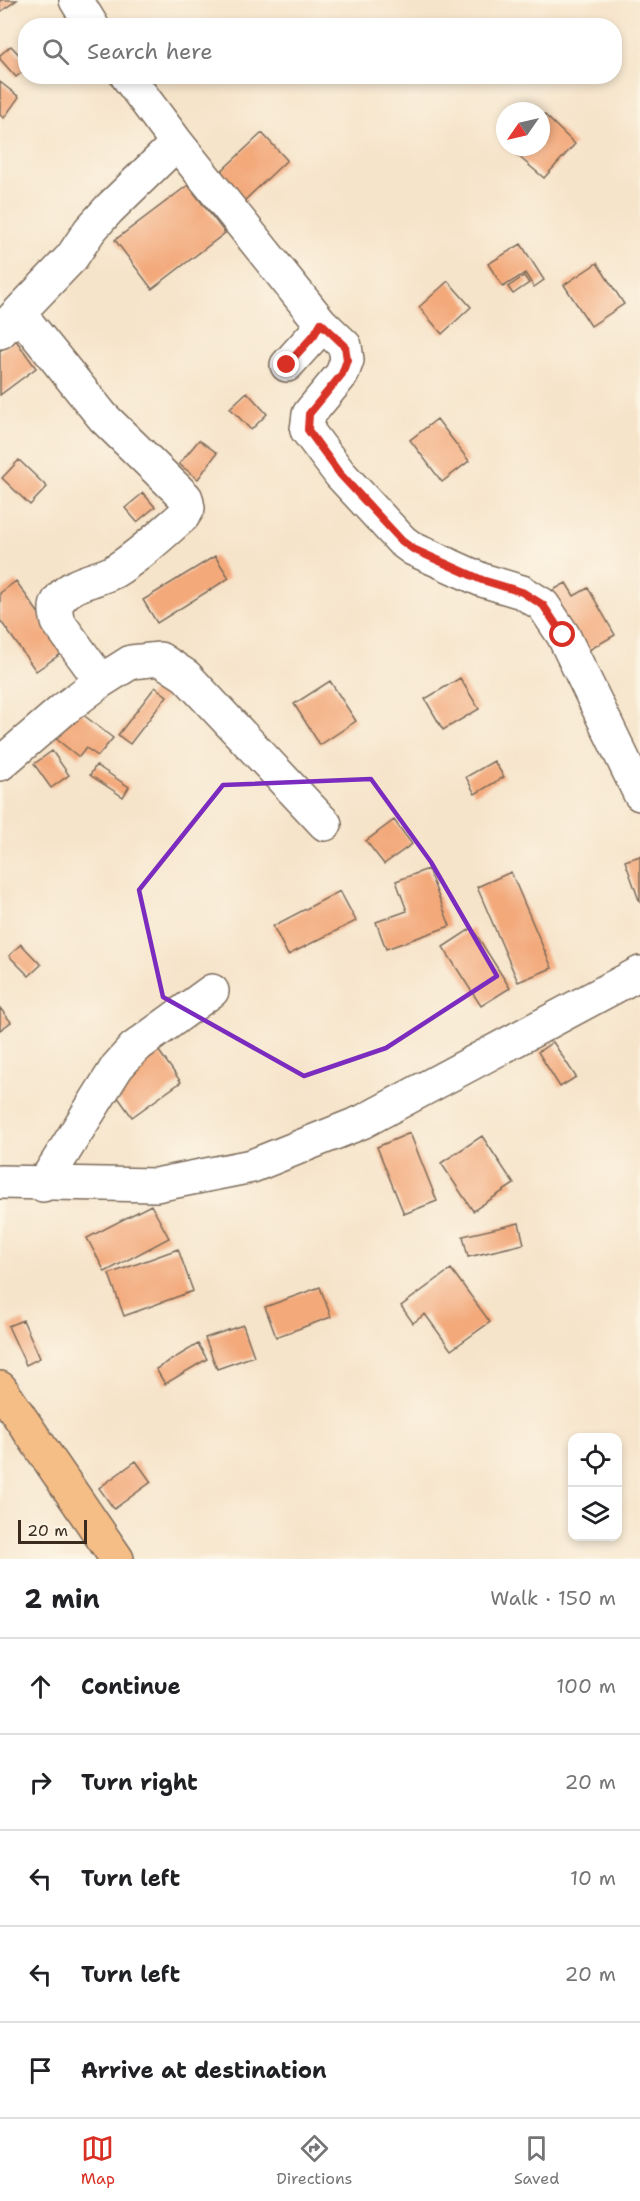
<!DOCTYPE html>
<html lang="en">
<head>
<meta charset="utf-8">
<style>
  body { margin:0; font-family:"Shantell Sans",sans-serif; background:#f6f6f6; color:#202124 }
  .controls { position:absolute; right:18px; bottom:18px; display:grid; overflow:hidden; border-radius:12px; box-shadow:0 3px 9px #0003 }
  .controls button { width:54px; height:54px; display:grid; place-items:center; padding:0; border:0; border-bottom:2px solid #e0e0e0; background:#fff; color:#202124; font:30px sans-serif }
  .compass { position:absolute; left:496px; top:102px; width:54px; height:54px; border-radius:50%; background:#fff; box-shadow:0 3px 9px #0003; rotate:236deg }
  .scale { position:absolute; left:18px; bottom:15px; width:69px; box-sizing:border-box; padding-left:6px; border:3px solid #3b2a1e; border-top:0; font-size:16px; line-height:21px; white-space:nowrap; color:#3b2a1e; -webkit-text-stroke:4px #fcf5e5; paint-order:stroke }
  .stop { position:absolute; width:18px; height:18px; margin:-14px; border:4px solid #d93025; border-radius:50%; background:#fff }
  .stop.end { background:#d93025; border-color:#fff; box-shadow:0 2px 6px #0008 }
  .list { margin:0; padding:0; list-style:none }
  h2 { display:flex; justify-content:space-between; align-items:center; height:78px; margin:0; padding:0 24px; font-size:26px }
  h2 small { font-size:20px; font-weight:400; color:#757577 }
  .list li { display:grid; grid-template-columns:39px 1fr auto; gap:18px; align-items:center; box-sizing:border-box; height:96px; padding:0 24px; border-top:2px solid #e0e0e0 }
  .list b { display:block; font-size:22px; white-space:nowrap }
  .list em { font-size:20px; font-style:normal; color:#757577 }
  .icon { flex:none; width:33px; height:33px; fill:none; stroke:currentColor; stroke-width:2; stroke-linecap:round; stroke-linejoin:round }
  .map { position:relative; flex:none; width:640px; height:1559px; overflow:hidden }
  .search { position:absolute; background:#fff; box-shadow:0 3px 9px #0003; left:18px; right:18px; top:18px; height:66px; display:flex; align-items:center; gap:15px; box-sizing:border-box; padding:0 21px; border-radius:24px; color:#757577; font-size:22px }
  .sheet { height:558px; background:#fff }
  nav { display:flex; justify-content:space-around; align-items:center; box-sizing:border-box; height:84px; border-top:2px solid #e0e0e0; background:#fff; font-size:16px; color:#757577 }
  nav a { display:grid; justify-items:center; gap:3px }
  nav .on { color:#d93025 }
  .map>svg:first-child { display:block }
  .building { fill:#f3a97a }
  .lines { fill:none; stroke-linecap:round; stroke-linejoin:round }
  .minor-casing { stroke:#7c6b5a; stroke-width:36 }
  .major-casing { stroke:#7c6b5a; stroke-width:36 }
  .minor { stroke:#fff; stroke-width:33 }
  .major { stroke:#f6be87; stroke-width:33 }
  .route { stroke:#d93025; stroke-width:8 }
  .marked { fill:none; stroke:#7b2cbf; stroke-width:4.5; stroke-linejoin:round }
</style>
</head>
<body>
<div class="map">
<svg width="640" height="1559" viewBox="0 0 640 1559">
  <rect width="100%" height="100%" fill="#fcf5e5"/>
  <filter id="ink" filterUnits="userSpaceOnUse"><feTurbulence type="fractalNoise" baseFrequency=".0167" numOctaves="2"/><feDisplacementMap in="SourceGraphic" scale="12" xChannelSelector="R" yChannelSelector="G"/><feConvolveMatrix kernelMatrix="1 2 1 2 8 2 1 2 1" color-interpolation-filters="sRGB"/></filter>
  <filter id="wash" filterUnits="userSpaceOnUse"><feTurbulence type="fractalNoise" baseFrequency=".008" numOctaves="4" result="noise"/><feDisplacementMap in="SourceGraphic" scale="24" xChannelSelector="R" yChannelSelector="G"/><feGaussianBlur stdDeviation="1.35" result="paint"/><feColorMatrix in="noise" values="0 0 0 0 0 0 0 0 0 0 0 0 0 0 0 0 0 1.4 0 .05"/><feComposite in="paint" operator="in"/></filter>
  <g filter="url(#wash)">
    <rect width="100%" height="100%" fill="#f6e4ca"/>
    <g id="blocks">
      <path class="building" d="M0,0h17l-17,12z
        M11,46l15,16v7l-10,8 -16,-18v-4z
        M0,82l19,15 -15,21 -4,-3z
        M544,114l31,30 -31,34 -33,-28 3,-3h27v-30z
        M262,133l25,27 -44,42 -26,-27z
        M188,185l37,48 -73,56 -37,-49z
        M521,244l23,36 -10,7 -9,-14 -22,14 -15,-23z
        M597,263l27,41 -33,22 -27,-41z
        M524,276l5,7 -16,11 -5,-7z
        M448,281l23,26 -29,27 -23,-27z
        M15,339l21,29 -36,27v-44z
        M247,392l20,22 -16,16 -21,-22z
        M437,419l32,42 -27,21 -32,-42z
        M199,440l18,13 -19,26 -19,-15z
        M19,460l28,27 -17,18 -28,-27z
        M143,493l12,14 -18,15 -12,-14z
        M215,556l14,22 -72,45 -14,-23z
        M16,581l49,70 -29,20 -36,-51v-27z
        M566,583l8,13 14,-8 27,47 -38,22 -35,-61z
        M460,678l19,31 -36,21 -18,-31z
        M330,681l26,40 -36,24 -26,-41z
        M155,687l12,9 -37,48 -12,-9z
        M77,710l36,28 -15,18 -12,-8 -7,9 -24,-19z
        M52,751l17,24 -18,13 -17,-24z
        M494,761l10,16 -29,17 -9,-17z
        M96,765l33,22 -6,10 -33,-22z
        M394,820l18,24 -28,20 -18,-23z
        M640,856v47l-15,-42z
        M428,869l22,57 -64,23 -10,-27 31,-11 -11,-30z
        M511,872l41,96 -34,14 -41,-95z
        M340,891l16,30 -68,34 -15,-29z
        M472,928l38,60 -29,18 -38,-59z
        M21,944l20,21 -12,11 -20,-20z
        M0,1008l11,14 -11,8z
        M149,1037l32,45 -49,35 -32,-45z
        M553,1042l23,35 -16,10 -22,-35z
        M410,1133l27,68 -33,13 -27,-67z
        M482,1136l32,48 -41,27 -32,-48z
        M151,1205l18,33 -64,34 -18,-34z
        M519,1223l5,21 -56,13 -5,-21z
        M178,1249l15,42 -69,25 -15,-42z
        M451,1269l39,53 -39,28 -26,-36 -12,9 -12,-17z
        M320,1287l11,30 -55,20 -11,-30z
        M23,1320l17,38 -14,7 -18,-39z
        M243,1325l11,31 -37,13 -12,-31z
        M198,1344l9,15 -42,25 -9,-15z
        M136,1461l15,21 -37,27 -15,-21z"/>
    </g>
  </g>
  <g filter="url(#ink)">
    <use href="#blocks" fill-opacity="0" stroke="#7c6b5a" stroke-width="1.5"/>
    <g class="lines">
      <defs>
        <path id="minor" d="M76,0l16,26
          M127,76l50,67 144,180 24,23 2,14 -5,14 -33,40 -2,16 33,44 62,67 11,8 69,31 40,12 21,13 20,30 77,159
          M19,313l84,104 83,81 2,10 -5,8c-22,19 -45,41 -70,56 -18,9 -41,10 -54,28 -5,7 -3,14 -1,22l43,59
          M0,332l72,-75 18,-27 19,-21 68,-66
          M287,365l27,-30 7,-12
          M0,764l64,-55 37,-28 30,-19 29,-3 26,17 139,148
          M0,1182l156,3 96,-19 110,-44 278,-149
          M43,1185l74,-118 17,-19 78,-57"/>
        <path id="major" d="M0,1388l117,171"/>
      </defs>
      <use href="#minor" class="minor-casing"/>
      <use href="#major" class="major-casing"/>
      <use href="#minor" class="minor"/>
      <use href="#major" class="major"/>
    </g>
  </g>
  <g class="lines" filter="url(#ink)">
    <path class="route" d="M287,365l27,-30 7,-12 24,23 2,14 -5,14 -33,40 -1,16 32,44 62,67 11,8 69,31 40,12 21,13 20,30"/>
  </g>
  <path class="marked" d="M371,779l60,83 66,114 -111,72 -82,28 -141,-79 -24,-107 84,-105z"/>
</svg>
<div class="controls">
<button><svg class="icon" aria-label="locate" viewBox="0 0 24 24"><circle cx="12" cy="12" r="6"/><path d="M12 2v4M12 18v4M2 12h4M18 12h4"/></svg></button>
<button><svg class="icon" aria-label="layers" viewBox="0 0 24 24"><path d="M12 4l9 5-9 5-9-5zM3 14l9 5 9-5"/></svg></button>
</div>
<svg class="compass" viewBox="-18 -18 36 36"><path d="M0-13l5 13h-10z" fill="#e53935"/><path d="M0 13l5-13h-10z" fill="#757577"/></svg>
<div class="scale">20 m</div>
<div class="stop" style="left:563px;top:635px"></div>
<div class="stop end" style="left:287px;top:365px"></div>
<div class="search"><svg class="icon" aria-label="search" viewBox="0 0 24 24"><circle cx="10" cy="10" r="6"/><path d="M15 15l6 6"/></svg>Search here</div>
</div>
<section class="sheet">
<h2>2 min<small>Walk · 150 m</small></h2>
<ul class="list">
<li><svg class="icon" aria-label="ahead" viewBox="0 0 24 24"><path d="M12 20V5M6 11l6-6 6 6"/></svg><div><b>Continue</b></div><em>100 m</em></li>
<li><svg class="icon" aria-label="right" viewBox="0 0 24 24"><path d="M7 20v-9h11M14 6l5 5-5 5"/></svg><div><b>Turn right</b></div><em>20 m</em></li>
<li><svg class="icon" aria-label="left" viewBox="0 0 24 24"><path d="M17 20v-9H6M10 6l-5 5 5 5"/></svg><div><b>Turn left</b></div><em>10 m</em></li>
<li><svg class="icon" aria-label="left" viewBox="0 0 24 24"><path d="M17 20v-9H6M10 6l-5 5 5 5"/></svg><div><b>Turn left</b></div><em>20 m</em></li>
<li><svg class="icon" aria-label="arrive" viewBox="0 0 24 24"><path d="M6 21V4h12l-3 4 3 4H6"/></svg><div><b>Arrive at destination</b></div></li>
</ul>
</section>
<nav>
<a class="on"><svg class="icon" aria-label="map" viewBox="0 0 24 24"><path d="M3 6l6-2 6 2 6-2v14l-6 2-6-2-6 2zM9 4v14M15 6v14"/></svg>Map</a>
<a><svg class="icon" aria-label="directions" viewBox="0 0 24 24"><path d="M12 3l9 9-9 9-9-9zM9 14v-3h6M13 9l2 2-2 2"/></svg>Directions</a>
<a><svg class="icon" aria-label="saved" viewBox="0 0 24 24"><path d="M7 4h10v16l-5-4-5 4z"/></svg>Saved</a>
</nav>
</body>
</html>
